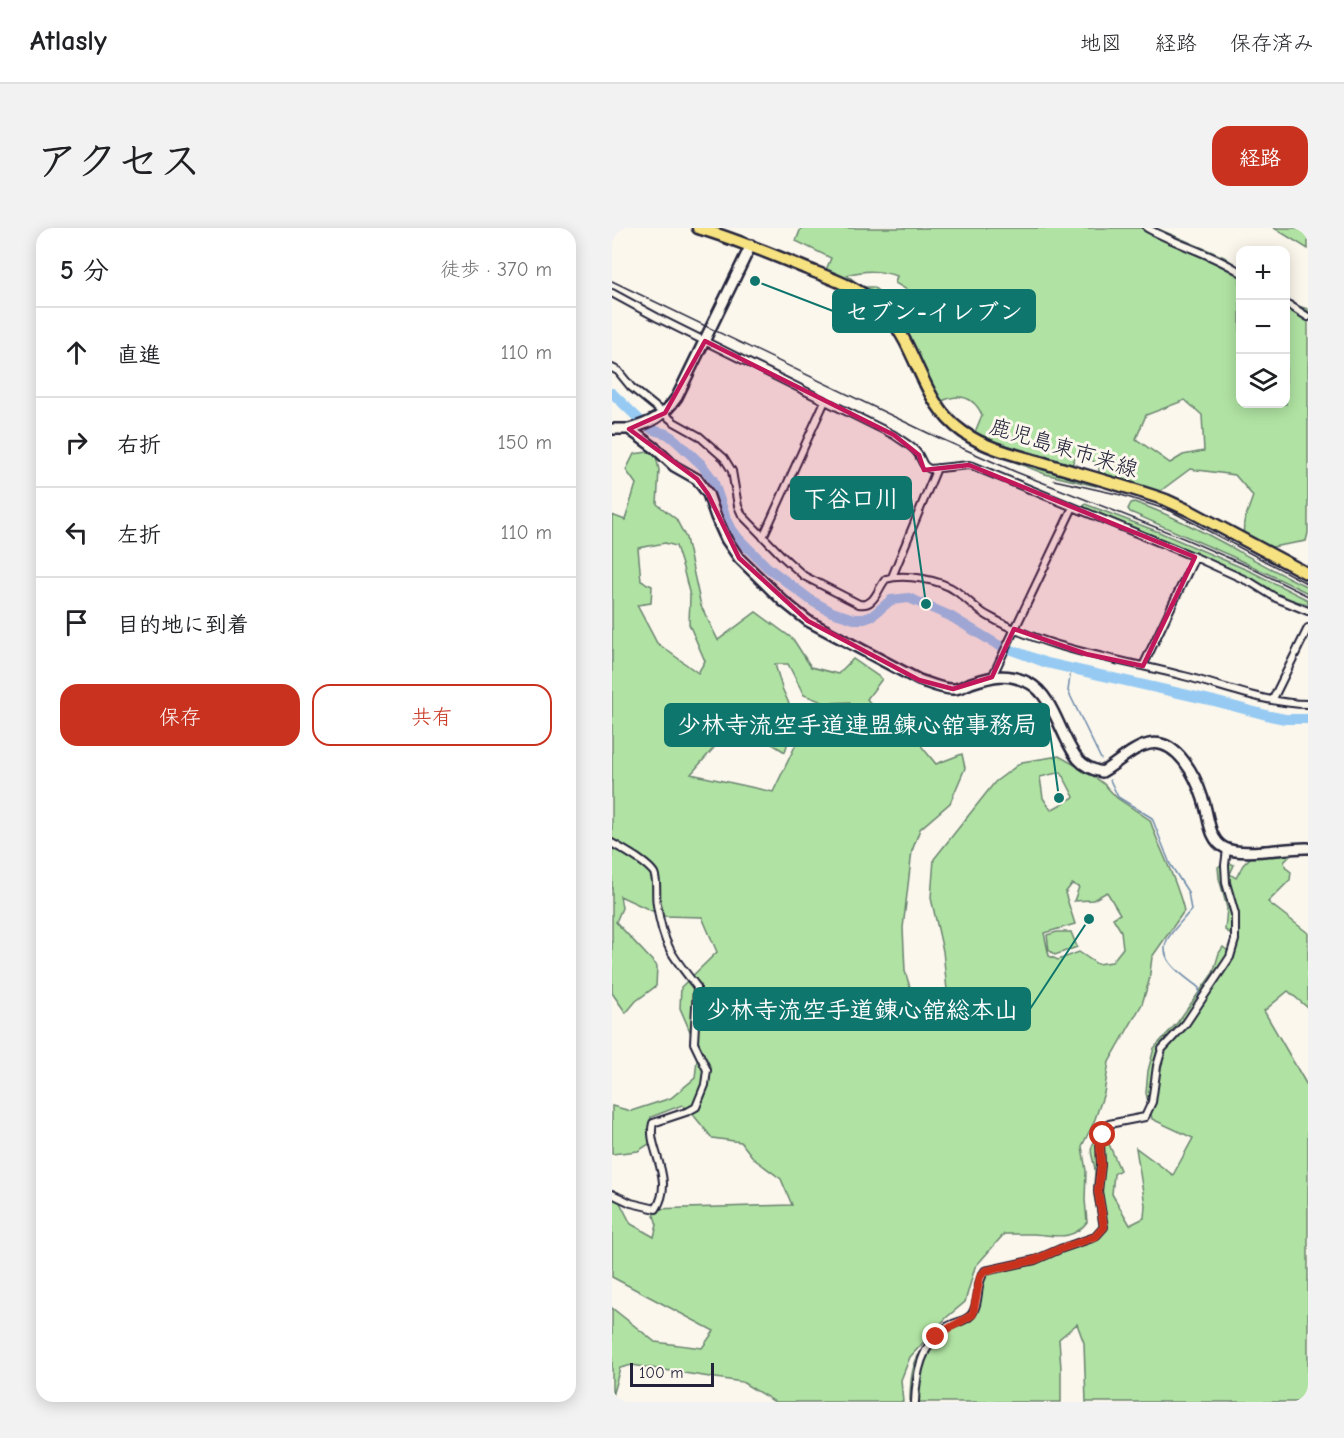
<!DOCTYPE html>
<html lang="ja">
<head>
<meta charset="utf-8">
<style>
  body { margin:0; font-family:"Comic Neue","Klee One",sans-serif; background:#f2f2f2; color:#202124 }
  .controls { position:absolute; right:18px; top:18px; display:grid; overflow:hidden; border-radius:12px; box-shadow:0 3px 15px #0003 }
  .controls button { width:54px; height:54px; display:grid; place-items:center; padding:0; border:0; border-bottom:2px solid #e0e0e0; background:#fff; color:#202124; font:30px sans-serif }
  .scale { position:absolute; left:18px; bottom:15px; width:84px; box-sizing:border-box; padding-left:6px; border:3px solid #22223b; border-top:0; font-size:16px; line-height:21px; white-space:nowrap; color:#22223b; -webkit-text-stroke:4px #fbf7ec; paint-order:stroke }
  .stop { position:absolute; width:18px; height:18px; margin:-14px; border:4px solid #c8321e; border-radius:50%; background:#fff }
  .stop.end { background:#c8321e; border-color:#fff; box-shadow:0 2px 6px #0008 }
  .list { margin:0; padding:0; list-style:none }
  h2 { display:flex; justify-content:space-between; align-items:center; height:78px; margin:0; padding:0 24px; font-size:26px }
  h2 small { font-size:20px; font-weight:400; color:#757577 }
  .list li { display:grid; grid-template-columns:39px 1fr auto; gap:18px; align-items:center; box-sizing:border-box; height:90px; padding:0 24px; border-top:2px solid #e0e0e0 }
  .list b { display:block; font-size:22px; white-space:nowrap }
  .list em { font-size:20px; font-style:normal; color:#757577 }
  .actions { display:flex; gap:12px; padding:18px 24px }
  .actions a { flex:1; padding:14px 0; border:2px solid #c8321e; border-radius:18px; text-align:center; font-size:21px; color:#c8321e }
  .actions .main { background:#c8321e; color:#fff }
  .icon { flex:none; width:33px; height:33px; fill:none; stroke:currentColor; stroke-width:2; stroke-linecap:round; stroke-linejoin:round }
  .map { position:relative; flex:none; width:696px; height:1174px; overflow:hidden; border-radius:18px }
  header { display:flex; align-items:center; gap:36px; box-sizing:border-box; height:84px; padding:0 30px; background:#fff; border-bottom:2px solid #e0e0e0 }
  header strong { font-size:28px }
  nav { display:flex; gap:33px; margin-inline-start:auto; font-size:21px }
  .intro { display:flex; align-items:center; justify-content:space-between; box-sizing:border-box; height:144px; padding:0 36px }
  h1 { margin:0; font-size:42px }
  .button { padding:15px 27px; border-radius:18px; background:#c8321e; color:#fff; font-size:21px; font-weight:700 }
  main { display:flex; gap:36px; padding:0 36px }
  aside { flex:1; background:#fff; border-radius:18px; box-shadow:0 3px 15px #0003 }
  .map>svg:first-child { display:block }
  .green { fill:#b0e3a3; stroke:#69826f; stroke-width:1.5; fill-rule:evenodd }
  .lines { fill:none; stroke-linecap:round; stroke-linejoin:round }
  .stream { stroke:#6887a9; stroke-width:1.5 }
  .river { stroke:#96caf3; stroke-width:10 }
  .street-casing { stroke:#22223b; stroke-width:10 }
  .secondary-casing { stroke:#22223b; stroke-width:14 }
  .primary-casing { stroke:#22223b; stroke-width:15 }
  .street { stroke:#fbf7ec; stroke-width:6 }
  .secondary { stroke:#fbf7ec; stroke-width:9 }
  .primary { stroke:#f7e281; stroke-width:10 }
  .rail { stroke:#22223b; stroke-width:1.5 }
  .route { stroke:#c8321e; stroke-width:8 }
  .marked { fill:#c2185b; fill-opacity:0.2; stroke:#c2185b; stroke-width:4.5; stroke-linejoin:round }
  .labels { text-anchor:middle; stroke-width:6; stroke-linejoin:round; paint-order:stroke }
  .street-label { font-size:22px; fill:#22223b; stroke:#fbf7ec }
  .leader { fill:none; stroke:#0f766e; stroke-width:2 }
  .callout-dot { fill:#0f766e; stroke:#fbf7ec; stroke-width:2 }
  .callout { fill:#0f766e; stroke:#0f766e; stroke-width:2 }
  .callout-label { font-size:24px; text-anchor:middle; font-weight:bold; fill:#fff }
</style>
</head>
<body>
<header>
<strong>Atlasly</strong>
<nav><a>地図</a><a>経路</a><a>保存済み</a></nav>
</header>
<div class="intro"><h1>アクセス</h1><a class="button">経路</a></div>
<main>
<aside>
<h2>5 分<small>徒歩 · 370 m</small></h2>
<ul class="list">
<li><svg class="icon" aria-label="ahead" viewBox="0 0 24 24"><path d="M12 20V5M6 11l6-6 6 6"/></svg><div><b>直進</b></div><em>110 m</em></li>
<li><svg class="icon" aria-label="right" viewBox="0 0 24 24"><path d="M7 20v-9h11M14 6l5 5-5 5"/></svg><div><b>右折</b></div><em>150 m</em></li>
<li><svg class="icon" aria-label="left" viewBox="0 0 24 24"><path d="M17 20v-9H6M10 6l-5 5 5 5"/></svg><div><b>左折</b></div><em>110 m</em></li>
<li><svg class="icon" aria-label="arrive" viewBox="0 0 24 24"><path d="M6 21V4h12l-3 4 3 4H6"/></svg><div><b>目的地に到着</b></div></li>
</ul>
<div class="actions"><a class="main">保存</a><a>共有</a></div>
</aside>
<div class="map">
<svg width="696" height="1174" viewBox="0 0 696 1174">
  <rect width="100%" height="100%" fill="#fbf7ec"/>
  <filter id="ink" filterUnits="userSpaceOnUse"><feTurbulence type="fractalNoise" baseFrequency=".0167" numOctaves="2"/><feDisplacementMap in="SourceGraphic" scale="12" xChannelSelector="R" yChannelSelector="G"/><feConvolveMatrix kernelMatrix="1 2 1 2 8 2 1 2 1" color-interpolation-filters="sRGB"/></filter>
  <g filter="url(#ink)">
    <path class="green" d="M189,0h355l68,29 16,11v136h46v-105l12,7 10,3v224l-2,8 -34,6 -29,-9 1,-16 9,-26 -18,-21 -45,-6 -31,23 -60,-19v-10l-23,-7 -4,9 -92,-28 -5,-5 7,-17c-8,-18 -22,-22 -40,-14 -27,-41 -31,-92 -82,-114h13l12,9 4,-1 12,10 5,-4 3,-10 -14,-8 2,-7c-18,-6 -32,-6 -50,-1l10,8h-4l-27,-13 5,-12 -35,-17zM573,172l17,15 2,36 -21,4 -13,8 -34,-24 10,-24z
      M662,0h34v21z
      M371,221l113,35v2l-51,-12z
      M43,223l4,19 -2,34 19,15 10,19 15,68 17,34 38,-28 37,27 18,28 27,7 15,-15 29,20 -15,20 7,9 28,7 15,11 5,21 14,17 26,-10 3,14 -15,35 -30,26 -8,22 -9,77 2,43 7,23 15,24 12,9 9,-27 -5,-49 -12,-53 3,-39 61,-77 27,-20 37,-6 30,17 15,11 13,14 33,22c10,31 27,59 34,91l-32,46 -3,24 -7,23 -33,58 -5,31 -10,29 -12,24 4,25 -1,29 2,22c-15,20 -33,13 -53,12 -10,0 -20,0 -30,0l-29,33 -10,35 -18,15 -37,40 -9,23 2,22h-128l-33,-20 -110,-17 -12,3 -8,28v-88l43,34 47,6 12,-17 -102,-54v-84h3l16,31 23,13 3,-12 -5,-16 140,-4 -11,-26 -27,-20 -13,-17 -29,-4 -21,-26 -9,-7 -31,12 -2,9 5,15 -16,10 -26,3v-48l19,5 40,-13 24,-20 3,-28 -18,-42 1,-21 36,-35 -15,-35 -39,-1 -43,-20 2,12 -6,14 41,44 -1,20 -20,15 -10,12 -14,-20v-478l13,5 11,-36 -10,-14 8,-16zM53,315l11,3 7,22 7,28 -1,28 16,37 -7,12 -41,-30 -20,-38 14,-2 1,-17 -11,-5 -3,-33zM163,436h13l16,31 21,8 25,-1 -4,19 -46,15 -27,56 -82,-18 56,-64 20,31 18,11 10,-35 -13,-29zM449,544l13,25 -23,13 -8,-12 -3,-21zM460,656l7,3 -5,14 19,-1 14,-8 13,22 -7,4 8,13 2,17 -11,14 -15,2 -18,-12 -21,8 -9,-4 -5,-23 31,-9 -10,-31z
      M522,274c62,21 115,58 174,85v6l-77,-37 -101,-44 -2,-3 3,-6z
      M473,276l74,28 93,40 56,28v4l-29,-7 -12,-10 -24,-12 -157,-67 -2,-2z
      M681,625l-9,9 2,6 5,4 -1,8 -22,22 40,31v75l-20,-17 -24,20 44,76v315h-222l-2,-59 -7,-19 -18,15 2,30v33h-151c0,-33 4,-53 33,-70 8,-5 18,-9 23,-16 9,-10 12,-25 15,-38l12,-8 26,-7 57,-24 11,1 12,-11c0,-12 -3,-22 -5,-34 -1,-8 1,-17 1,-25 -1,-14 -9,-18 2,-32l9,-1 14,33 -6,4 -2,20 18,31 14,-7 1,-13 -9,-57 37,27 20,-37 -41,-19 -6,-26 2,-22 6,-23 23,-25 36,-50 6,-20 4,-6 10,8 5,-17 -13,-8 2,-22 -8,-30 -1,-11 8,-6 8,4 -4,9 6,4 7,-13 11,-11z
      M445,704h14l6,15 -22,8 -6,-5 -2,-15z"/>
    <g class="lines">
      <path class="stream" d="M459,441l-3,22 33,68
        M498,552l8,17 34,21 18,46 18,28 3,18c-7,9 -19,20 -24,30 -10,21 19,37 32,48v8"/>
      <path class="river" d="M0,165l29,28 12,9 14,4 7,5 27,25 12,16 15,44 10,14 29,29 45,34 20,11 22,7h10l8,-3 19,-16 18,-2 41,18 48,29 49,18 167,38 56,15 15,3h23"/>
      <defs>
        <path id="street" d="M535,0c30,17 64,25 93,44
          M0,65l46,25 236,117c8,6 19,11 24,19 5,7 3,11 12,15l39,-4 4,1 222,91 57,26 24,15 32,13
          M674,75l22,14
          M0,140l6,3 13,16 43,35 25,14 25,22 8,13 6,35 4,9 41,42 21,19 55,28c16,3 18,-15 27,-25 18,-6 55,1 70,12 11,8 21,19 32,25 61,35 129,42 196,60 39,10 84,28 124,28
          M151,309l62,-136
          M280,349l45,-109
          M531,438l52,-109
          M380,449l81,-170
          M661,471l35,-71
          M0,615c11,7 35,19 42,30 4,8 1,22 3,32 6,40 15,51 40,82l-3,56 13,27 -2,15 -9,22 -7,4 -36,12c-7,25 23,54 3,86l-25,-6 -19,-9
          M303,1174c1,-28 6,-58 32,-75 7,-5 18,-5 24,-12 10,-12 4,-32 14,-44l50,-11 25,-11 35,-12 9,-10 -6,-36 3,-26 -1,-22 9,-19 36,-7 7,-15 5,-36 5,-17 24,-26 44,-66 5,-17v-26l-9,-31 -1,-18 2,-16"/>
        <path id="secondary" d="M0,201h17l26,19 19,18 23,13 11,15 8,23 10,22 13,19 44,43 25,20 111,59c10,3 24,10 35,9 5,0 12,-4 17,-6 22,-7 36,-11 58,0 25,13 32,56 49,76 6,7 15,11 24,13 15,-8 29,-24 47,-28 28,-6 47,33 54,55 6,16 5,41 22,49 17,9 62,-1 83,0
          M17,201c22,-6 35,-13 48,-32l74,-152"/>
        <path id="primary" d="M86,0c37,11 71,25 107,40 30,12 65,23 85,50 29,36 33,86 73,114 24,17 53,23 81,31 40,12 81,23 122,37l24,11 118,63"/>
      </defs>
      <use href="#street" class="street-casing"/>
      <use href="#secondary" class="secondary-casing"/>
      <use href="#primary" class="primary-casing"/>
      <use href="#street" class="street"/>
      <use href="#secondary" class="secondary"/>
      <use href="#primary" class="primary"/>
      <path class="rail" d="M0,53l316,152 88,39 167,66 64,28 61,30
        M442,252l67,15 50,16 137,73"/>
    </g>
  </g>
  <g class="lines" filter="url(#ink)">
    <path class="route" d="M324,1109c12,-10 25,-14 37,-23l7,-37 5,-6 50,-11 25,-11 35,-12 9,-10 -6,-36 3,-26 -1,-22 3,-8"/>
  </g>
  <path class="marked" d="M93,113l189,94 25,20 5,15 45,-5 226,92 -52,109 -57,-12 -72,-25 -22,48 -39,12 -34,-9 -111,-59 -69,-63 -31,-64 -11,-15 -68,-50 36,-16z"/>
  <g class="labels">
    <g class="street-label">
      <text transform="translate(452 219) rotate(17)" y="8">鹿児島東市来線</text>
    </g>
  </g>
  <path class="leader" d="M143 53L221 83M314 376L299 270M447 570L437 497M477 691L418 781"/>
  <g class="callout-dot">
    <circle cx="143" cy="53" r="6"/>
    <circle cx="314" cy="376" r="6"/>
    <circle cx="447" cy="570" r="6"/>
    <circle cx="477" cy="691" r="6"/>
  </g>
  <g class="callout">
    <rect x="221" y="62" width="202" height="42" rx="6"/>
    <rect x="179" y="249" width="120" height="42" rx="6"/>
    <rect x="53" y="476" width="384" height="42" rx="6"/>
    <rect x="82" y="760" width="336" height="42" rx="6"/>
  </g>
  <g class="callout-label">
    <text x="322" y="92">セブン-イレブン</text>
    <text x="239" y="279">下谷口川</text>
    <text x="245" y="505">少林寺流空手道連盟錬心舘事務局</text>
    <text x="250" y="790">少林寺流空手道錬心舘総本山</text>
  </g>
</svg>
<div class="controls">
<button>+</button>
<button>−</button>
<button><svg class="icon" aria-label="layers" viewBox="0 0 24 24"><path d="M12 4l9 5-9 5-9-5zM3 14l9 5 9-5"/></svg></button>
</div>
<div class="scale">100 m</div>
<div class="stop" style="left:491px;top:907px"></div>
<div class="stop end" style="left:324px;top:1109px"></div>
</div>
</main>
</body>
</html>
